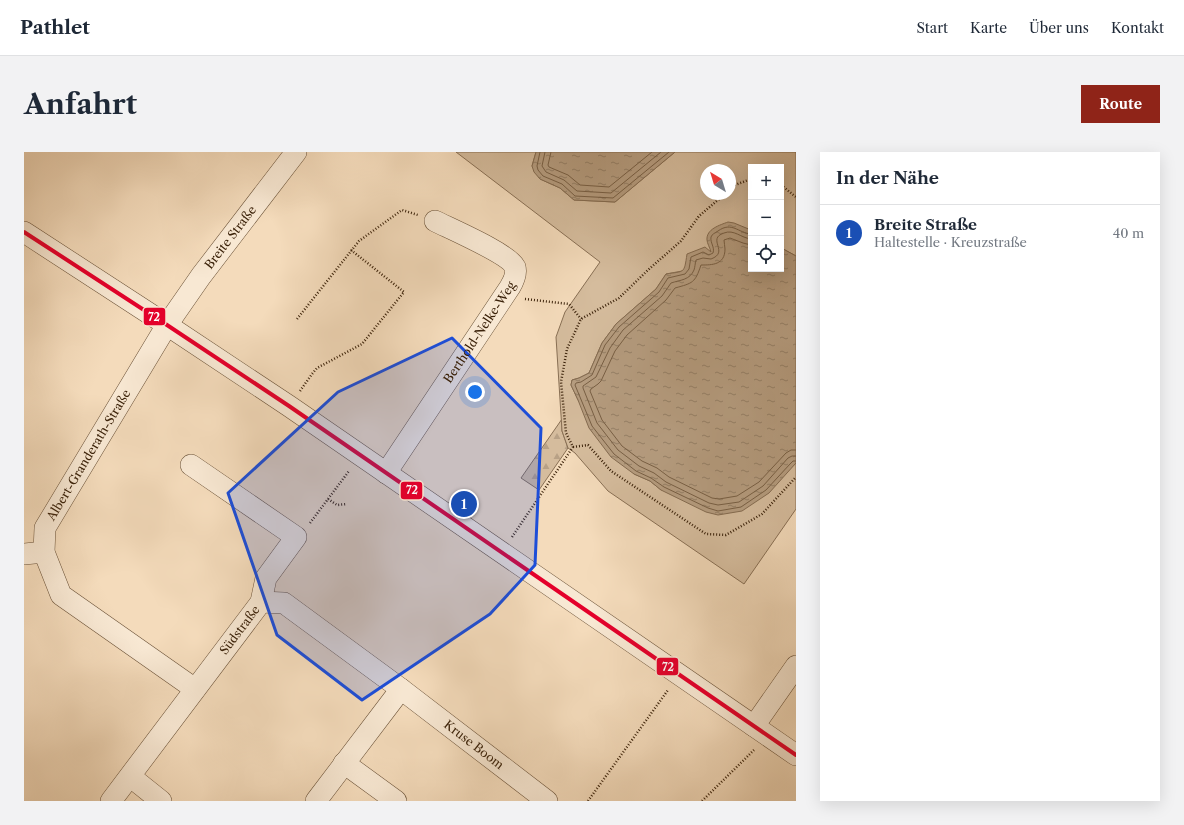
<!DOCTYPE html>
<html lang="de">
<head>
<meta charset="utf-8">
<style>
  body { margin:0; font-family:"Libre Caslon Text",serif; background:#f2f2f3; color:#1f2937 }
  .controls { position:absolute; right:12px; top:12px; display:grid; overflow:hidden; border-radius:0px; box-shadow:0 4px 16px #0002 }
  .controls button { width:36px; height:36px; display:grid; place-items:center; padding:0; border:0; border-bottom:1px solid #e0e1e3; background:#fff; color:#1f2937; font:20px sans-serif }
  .compass { position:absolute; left:676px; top:12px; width:36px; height:36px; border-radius:50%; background:#fff; box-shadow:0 4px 16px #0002; rotate:322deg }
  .you { position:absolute; left:451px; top:240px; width:14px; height:14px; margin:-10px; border:3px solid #fff; border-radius:50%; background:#1a73e8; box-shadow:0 0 0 6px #1a73e833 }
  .badge { display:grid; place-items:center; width:26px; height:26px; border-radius:50%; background:#8f2418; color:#fff; font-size:13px; font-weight:700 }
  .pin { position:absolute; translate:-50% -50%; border:2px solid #fff; box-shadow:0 1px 4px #0006 }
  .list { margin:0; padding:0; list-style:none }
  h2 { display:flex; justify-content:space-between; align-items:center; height:52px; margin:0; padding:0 16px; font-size:17px }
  h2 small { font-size:13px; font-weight:400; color:#747a83 }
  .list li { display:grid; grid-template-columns:26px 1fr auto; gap:12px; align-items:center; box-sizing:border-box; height:56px; padding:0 16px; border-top:1px solid #e0e1e3 }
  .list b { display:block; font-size:15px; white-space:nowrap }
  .list p { margin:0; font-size:13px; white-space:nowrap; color:#747a83 }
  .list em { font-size:13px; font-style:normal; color:#747a83 }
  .icon { flex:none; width:22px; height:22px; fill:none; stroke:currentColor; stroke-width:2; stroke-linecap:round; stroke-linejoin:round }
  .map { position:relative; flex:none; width:772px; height:649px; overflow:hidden; border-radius:0px }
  header { display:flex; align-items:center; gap:24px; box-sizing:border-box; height:56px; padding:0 20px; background:#fff; border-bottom:1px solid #e0e1e3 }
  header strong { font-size:19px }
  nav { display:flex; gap:22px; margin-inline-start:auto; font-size:14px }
  .intro { display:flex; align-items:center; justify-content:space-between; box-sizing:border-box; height:96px; padding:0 24px }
  h1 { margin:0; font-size:28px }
  .button { padding:10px 18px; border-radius:0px; background:#8f2418; color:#fff; font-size:14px; font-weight:700 }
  main { display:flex; gap:24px; padding:0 24px }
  aside { flex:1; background:#fff; border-radius:0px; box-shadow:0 4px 16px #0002 }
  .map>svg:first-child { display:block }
  .forest { fill:url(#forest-firs); stroke:#886f54 }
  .park { fill:#d5bc9d; stroke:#886f54; fill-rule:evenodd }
  .water { fill:url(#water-ripples); stroke:#846b50 }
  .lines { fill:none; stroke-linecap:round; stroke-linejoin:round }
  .shore { stroke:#785f44; stroke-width:1 }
  .minor-casing { stroke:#695036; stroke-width:22 }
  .path { stroke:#3b220a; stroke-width:2.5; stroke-dasharray:1 2; stroke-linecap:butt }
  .minor { stroke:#f8e8d3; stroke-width:21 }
  .bus-1-casing { stroke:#f8e8d3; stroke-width:7 }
  .bus-1 { stroke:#e4002b; stroke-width:4 }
  .marked { fill:#1d4ed8; fill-opacity:0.2; stroke:#1d4ed8; stroke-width:3; stroke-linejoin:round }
  .labels { text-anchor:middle; stroke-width:4; stroke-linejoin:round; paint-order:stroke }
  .street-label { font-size:12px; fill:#3b220a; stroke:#f8e8d3 }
  .line-badge { stroke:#f8e8d3; stroke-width:1.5 }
  .badge-label { font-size:11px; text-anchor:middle; font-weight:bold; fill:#fff }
</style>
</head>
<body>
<header>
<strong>Pathlet</strong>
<nav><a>Start</a><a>Karte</a><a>Über uns</a><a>Kontakt</a></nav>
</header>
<div class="intro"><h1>Anfahrt</h1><a class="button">Route</a></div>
<main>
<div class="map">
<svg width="772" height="649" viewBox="0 0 772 649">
  <defs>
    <pattern id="forest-firs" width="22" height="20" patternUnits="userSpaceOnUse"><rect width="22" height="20" fill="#d5bc9d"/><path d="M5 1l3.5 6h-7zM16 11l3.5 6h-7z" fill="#b8a186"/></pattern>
    <pattern id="water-ripples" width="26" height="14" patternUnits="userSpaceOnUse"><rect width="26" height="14" fill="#b59c7f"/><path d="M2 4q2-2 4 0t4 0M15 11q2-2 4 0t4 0" fill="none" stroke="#947f66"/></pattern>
  </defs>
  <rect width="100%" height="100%" fill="#f4dbbb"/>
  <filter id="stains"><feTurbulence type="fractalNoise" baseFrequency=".005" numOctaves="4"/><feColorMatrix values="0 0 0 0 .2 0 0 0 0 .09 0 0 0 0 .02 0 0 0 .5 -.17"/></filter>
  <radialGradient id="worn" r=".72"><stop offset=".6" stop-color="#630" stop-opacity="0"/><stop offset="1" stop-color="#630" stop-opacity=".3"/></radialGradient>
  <path class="forest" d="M538,267v12l6,17 -29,42 -18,-12z"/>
  <path class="park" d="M432,0h80l-4,14 8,13 20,9 14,12 41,2 60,-50h121v104l-11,-6 -4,-3v-80h-30v63h-2l-64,38 -3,3 -16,3 -10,15 -40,35 -14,19 -13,30 -10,5 -7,2 -1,5 7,15 56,74 16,7 11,9 131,-23 4,-4v46l-52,75 -136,-93 -33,-38 -7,-5 -6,-17 -6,-94 9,-25 35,-50zM682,18h24v24h-24z"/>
  <path class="water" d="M512,0h139l-60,50 -41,-2 -14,-12 -20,-9 -6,-7 -2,-6z
    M704,70l6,1 17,7v39h30v-22l4,3 11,6v207l-27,30 -27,18 -24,4 -12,-3 -45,-22 -11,-9 -16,-7 -23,-17 -22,-29 -11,-28 -7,-15 1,-5 7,-2 10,-5 13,-30 14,-19 40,-35 10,-15c19,-3 18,0 21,-20l18,-7 6,5c-1,-4 -4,-9 -4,-12 -1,-11 13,-15 21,-18z"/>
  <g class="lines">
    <path class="shore" d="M516,0l-3,14 1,4 5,6 19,8 13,12 38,2 56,-46
      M521,0l-3,14 4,6 18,8 13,11 34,2 50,-41
      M527,0l-3,13 1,2 19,8 12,10 29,2 43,-35
      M727,82c-13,-1 -19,-13 -33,-3 -3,2 -6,3 -7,6 -1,6 4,10 2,16l-4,2 -6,-3 -12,5 -2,12 -4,5 -17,4 -9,14 -40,35 -14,18 -13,30 -11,7 -5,1 -1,2 17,41 22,28 22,17 15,7 13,9 44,21 10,3 23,-4 25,-17 24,-26 3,-3h3
      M727,87c-10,-1 -17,-10 -27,-6 -18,6 6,19 -13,26l-8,-1 -7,2c-1,4 -1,7 -2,10 -4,10 -14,10 -23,13l-9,13 -39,34 -13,18 -14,29 -13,9v2l14,35 21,27 21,16 15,7 12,9 43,21 9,2 21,-3 24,-16 25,-28 4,-2h4
      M727,93l-8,-2 -13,-5 -6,2c0,3 1,6 1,9 0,16 -13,16 -24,16 -6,18 -8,18 -26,23l-9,12 -39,35 -12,16 -14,30 -3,3 -7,5 -1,2 12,29 20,26 20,15 15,7 12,9 43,21 7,1 18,-3 22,-14 27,-29 5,-3h5"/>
    <defs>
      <g id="minor">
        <path d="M0,80l143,93 122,81 507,349"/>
        <path id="s1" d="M362,321l124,-186c3,-5 7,-13 5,-20 -6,-13 -64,-38 -80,-46"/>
        <path d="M0,402l20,-2"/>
        <path id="s2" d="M237,450l23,1 117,86 146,112"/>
        <path id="s3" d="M171,537l-134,-94 -17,-43 1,-24 122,-203 34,-49 95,-124"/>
        <path d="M730,574l42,-60"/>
        <path d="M320,611l52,38"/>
        <path d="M107,625l30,24"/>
        <path id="s4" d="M87,649l150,-199 5,-24 30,-41 -105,-72"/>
        <path d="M292,649l85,-112"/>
      </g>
    </defs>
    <use href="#minor" class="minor-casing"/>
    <path class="path" d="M757,33l15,12
      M706,37l5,-4 16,-6
      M501,147l44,5 12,15
      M273,167l62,-78 43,-31 16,5
      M276,239l12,-17 5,-6 45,-24 42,-52 -53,-42
      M549,295l15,-2 23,26 95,63 20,1 36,-21 34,-37
      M304,347l9,6 10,-1
      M286,371l39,-52
      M488,385l61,-90 -7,-14 -5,-51 6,-33 14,-30 38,-21 29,-28 33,-29 18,-25 26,-22
      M564,649l80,-111
      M678,649l52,-51"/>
    <use href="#minor" class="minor"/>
    <defs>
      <path id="bus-1" d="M0,80l143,93 122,81 507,349"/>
    </defs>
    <use href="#bus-1" class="bus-1-casing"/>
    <use href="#bus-1" class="bus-1"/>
  </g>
  <path class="marked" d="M428,186l89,90 -6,137 -45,49 -128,86 -85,-65 -49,-142 110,-101z"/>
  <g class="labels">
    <g class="street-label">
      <text dy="4" stroke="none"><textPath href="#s3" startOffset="579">Breite Straße</textPath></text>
      <text dy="4" stroke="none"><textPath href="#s1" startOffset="169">Berthold-Nelke-Weg</textPath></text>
      <text dy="4" stroke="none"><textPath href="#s3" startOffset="319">Albert-Granderath-Straße</textPath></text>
      <text dy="4" stroke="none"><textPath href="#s4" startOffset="214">Südstraße</textPath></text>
      <text dy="4" stroke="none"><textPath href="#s2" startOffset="260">Kruse Boom</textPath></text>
    </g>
  </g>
  <g class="line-badge">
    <rect x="119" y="155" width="23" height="19" rx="4" fill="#e4002b"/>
    <rect x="376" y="329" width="23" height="19" rx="4" fill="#e4002b"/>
    <rect x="632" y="505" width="23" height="19" rx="4" fill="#e4002b"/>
  </g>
  <g class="badge-label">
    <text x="130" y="169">72</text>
    <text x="388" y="342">72</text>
    <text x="644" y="519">72</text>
  </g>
  <rect width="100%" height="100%" filter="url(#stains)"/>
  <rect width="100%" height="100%" fill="url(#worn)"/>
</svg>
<div class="controls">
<button>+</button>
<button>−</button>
<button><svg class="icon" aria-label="locate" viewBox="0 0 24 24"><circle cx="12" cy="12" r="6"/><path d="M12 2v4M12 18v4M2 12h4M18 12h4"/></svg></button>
</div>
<svg class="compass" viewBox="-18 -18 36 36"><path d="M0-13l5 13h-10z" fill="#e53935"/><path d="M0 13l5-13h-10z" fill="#747a83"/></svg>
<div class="you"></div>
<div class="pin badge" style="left:440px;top:352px;background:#1a4fb4">1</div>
</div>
<aside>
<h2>In der Nähe<small></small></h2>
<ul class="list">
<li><span class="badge" style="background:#1a4fb4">1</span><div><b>Breite Straße</b><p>Haltestelle · Kreuzstraße</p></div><em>40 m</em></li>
</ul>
</aside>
</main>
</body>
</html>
